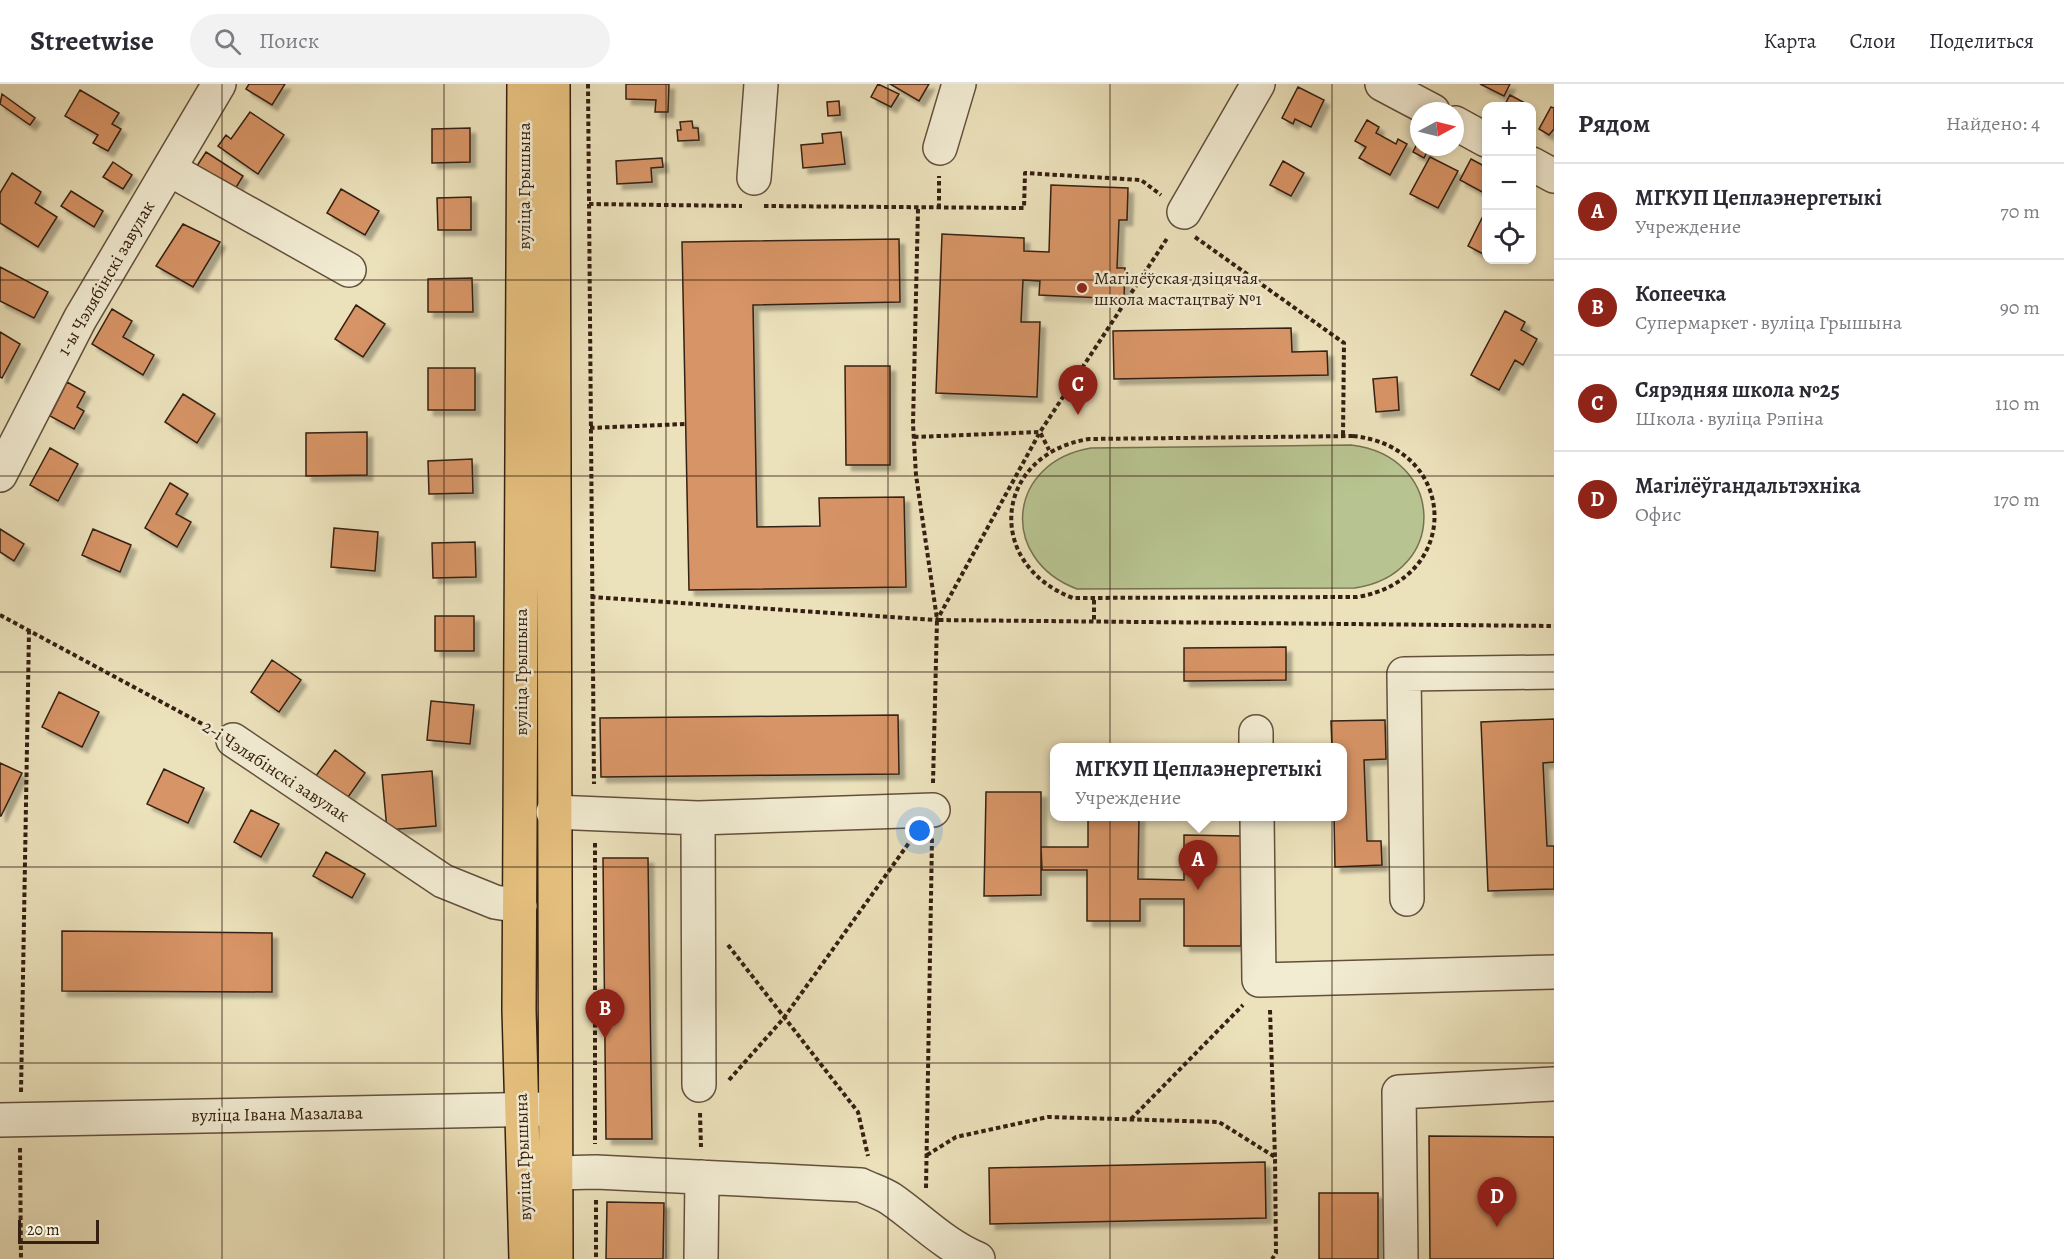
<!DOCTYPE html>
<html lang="ru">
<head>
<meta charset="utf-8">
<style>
  body { margin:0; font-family:Alegreya,serif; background:#f2f2f3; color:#2b2b33 }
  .controls { position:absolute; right:18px; top:18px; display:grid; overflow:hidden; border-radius:12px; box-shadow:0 3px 9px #0003 }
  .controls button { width:54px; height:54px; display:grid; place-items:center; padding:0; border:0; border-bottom:2px solid #e1e1e2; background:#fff; color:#2b2b33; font:30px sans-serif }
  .compass { position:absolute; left:1410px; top:18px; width:54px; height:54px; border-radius:50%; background:#fff; box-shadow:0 3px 9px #0003; rotate:83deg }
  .scale { position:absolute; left:18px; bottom:15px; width:81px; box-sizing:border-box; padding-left:6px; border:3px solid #362012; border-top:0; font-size:16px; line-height:21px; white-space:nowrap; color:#362012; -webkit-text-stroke:4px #f2ecd3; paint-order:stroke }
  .you { position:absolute; left:920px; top:747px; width:21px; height:21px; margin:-15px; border:4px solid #fff; border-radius:50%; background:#1a73e8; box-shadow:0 0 0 9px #1a73e833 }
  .badge { display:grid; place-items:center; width:39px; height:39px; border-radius:50%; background:#8f2418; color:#fff; font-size:20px; font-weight:700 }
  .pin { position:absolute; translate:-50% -50px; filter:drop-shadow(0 2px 3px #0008) }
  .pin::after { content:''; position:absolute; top:32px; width:21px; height:18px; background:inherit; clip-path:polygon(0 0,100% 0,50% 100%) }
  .popup { position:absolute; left:1050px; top:659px; width:297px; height:78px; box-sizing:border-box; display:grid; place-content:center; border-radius:12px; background:#fff; filter:drop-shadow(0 2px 4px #0005); font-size:20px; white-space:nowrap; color:#7c7c81 }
  .popup b { font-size:22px; color:#2b2b33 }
  .popup::after { content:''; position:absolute; left:50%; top:100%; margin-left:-12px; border:12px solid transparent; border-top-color:#fff }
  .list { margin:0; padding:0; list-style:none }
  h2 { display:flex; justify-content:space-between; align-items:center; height:78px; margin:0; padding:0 24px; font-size:26px }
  h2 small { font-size:20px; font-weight:400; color:#7c7c81 }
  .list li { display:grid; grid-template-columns:39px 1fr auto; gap:18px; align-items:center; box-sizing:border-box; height:96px; padding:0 24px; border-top:2px solid #e1e1e2 }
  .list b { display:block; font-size:22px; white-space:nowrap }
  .list p { margin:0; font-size:20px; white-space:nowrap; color:#7c7c81 }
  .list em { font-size:20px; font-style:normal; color:#7c7c81 }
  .icon { flex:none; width:33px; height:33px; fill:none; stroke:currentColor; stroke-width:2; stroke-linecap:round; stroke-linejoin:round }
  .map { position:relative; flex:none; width:1554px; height:1175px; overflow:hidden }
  header { display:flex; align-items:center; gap:36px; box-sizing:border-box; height:84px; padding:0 30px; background:#fff; border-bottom:2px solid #e1e1e2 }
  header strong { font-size:28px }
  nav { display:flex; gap:33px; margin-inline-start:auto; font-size:21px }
  .search { width:420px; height:54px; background:#f2f2f3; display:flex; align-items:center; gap:15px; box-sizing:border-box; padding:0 21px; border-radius:33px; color:#7c7c81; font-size:22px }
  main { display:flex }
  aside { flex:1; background:#fff }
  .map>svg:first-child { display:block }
  .green { fill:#b7c390; stroke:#767251; stroke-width:1.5 }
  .building { fill:#d79466; stroke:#362012; stroke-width:1.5; filter:url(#shadow) }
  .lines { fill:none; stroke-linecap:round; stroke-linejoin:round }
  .minor-casing { stroke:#63503c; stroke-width:36 }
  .major-casing { stroke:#362012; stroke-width:36 }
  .path { stroke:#362012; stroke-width:4; stroke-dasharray:4.5 3; stroke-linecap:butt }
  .minor { stroke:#f2ecd3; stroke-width:33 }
  .major { stroke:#e6c07e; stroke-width:33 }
  .grid { fill:none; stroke:#362012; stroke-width:1.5; stroke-opacity:0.55 }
  .poi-dot { fill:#8f2418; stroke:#f2ecd3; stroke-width:2 }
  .labels { text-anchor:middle; stroke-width:5; stroke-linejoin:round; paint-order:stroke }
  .street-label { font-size:18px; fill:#362012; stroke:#f2ecd3 }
  .poi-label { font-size:18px; fill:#362012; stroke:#f2ecd3; text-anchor:start }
</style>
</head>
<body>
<header>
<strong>Streetwise</strong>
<div class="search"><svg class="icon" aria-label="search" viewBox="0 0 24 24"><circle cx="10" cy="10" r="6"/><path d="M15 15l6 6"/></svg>Поиск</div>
<nav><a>Карта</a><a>Слои</a><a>Поделиться</a></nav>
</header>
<main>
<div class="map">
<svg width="1554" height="1175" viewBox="0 0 1554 1175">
  <defs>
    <filter id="shadow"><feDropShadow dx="5.5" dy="5.5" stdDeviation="1.5" flood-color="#0004"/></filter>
  </defs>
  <rect width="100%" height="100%" fill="#ebe1bb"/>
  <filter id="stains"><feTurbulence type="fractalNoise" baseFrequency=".00333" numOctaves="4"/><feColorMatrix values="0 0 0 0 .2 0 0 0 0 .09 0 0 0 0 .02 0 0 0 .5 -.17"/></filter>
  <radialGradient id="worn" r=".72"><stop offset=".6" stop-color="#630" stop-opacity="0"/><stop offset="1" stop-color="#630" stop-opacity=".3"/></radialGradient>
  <path class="green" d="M1351,361c95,11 98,129 4,143l-278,1c-79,-30 -70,-127 14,-141z"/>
  <path class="building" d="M249,0h36l-13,21 -26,-16z
    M626,0h43l-1,28h-13l1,-12 -30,-1z
    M878,0l21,10 -8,13 -20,-10z
    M890,0h39l-10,17z
    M1480,0h30l-6,12z
    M1298,3l26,13 -13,27 -16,-8 -2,5 -11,-6z
    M80,6l39,23 -7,11 9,5 -13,22 -15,-8 5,-8 -33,-19z
    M2,10l33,24 -5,7 -30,-21z
    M1510,11l15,8 -2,3h-19z
    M839,17l1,14 -12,1 -1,-14z
    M1551,23l3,1v21l-5,6 -10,-6z
    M250,28l34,23 -26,39 -40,-28 8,-11 5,4z
    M1367,36l12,7 -3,6 20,11 2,-5 9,5 -17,31 -31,-17 7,-11 -11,-6z
    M692,37l1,7h5l1,12 -21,1 -1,-11h4l-1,-8z
    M470,44v34l-38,1v-34z
    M841,48l4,32 -42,4 -2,-23 22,-2 -1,-9z
    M1419,56v7h10l-5,11 -11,-6z
    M206,68l37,24 -14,23 -38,-24z
    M1430,73l28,14 -20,37 -28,-14z
    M662,74l1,9 -12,1 1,14 -35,2 -1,-23z
    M1471,75l15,8v27l-26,-14z
    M1283,77l21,12 -13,23 -21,-11z
    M113,78l19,13 -9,14 -20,-12z
    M12,89l29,19 -6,11 22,14 -19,30 -38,-24v-30z
    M1051,101l77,3 -1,32h-8l-2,48h8l-1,31 -85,-4 1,-14 -17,-1 -2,42h19l-3,75 -101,-4 6,-159 82,4v13l25,1z
    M341,105l38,22 -14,24 -38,-22z
    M71,107l32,20 -9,16 -33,-21z
    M471,113v33h-33l-1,-32z
    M1483,132l3,2 -1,37 -17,-9z
    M183,140l37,18 -27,45 -37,-21z
    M899,155l1,63 -147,3 4,222 63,-1 -1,-28 85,-1 2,90 -217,3 -7,-348z
    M0,183l48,25 -14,26 -34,-17z
    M472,194l1,34h-45v-33z
    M356,221l29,19 -22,33 -28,-18z
    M112,225l20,12 -9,16 31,18 -11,20 -51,-31z
    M1505,227l20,11 -4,8 16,9 -14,26 -8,-5 -16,30 -28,-15z
    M1291,244l1,24 35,-1 1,24 -214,4 -1,-48z
    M0,248l20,12 -18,34 -2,-1z
    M845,282h45v99h-44z
    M428,284h47v42h-47z
    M1397,293l2,33 -23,2 -3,-33z
    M67,298l18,10 -8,15 7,4 -10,18 -24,-13z
    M183,310l32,20 -18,29 -32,-21z
    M367,348v43l-61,1v-43z
    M50,364l28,16 -20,37 -28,-16z
    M472,375l1,34 -44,1 -1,-33z
    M170,399l18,11 -12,20 15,8 -14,25 -32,-19z
    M334,444l44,4 -3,39 -44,-4z
    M0,445l24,15 -10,17 -14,-9z
    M93,445l38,16 -11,27 -38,-17z
    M475,458l1,35 -43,1 -1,-35z
    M435,532h39v35h-39z
    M1286,563v33l-102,1v-33z
    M272,576l29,20 -22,32 -28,-20z
    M59,608l40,20 -17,35 -40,-20z
    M431,617l43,4 -4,39 -43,-4z
    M898,631l1,59 -298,3 -1,-59z
    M1554,635v43l-11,1 4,83h7v43l-66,2 -7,-169z
    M1385,636l1,39 -22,1 3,81h14l1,24 -47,2 -1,-51h8v-68h-10l-1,-27z
    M335,666l30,23 -19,27 -31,-23z
    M0,679l22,10 -21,43h-1z
    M164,685l40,19 -16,35 -41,-19z
    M432,687l4,55 -49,4 -5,-55z
    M986,708h55v103l-57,1z
    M251,726l28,14 -18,33 -27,-15z
    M1088,732h51l-1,63 46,1v-45l57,1v110h-57v-47h-44v22h-53v-51h-45l-1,-23h47z
    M326,768l39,22 -13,24 -39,-22z
    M603,774h45l4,281h-46z
    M62,847l210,2v59l-210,-1z
    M1429,1052l125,1v122h-124z
    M1265,1078l1,56 -276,6 -1,-56z
    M1319,1109h59v66h-59z
    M607,1118l57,1 -1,56h-57z"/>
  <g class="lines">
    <defs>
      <path id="minor" d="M1382,0l51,27
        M1455,39l31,17
        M940,64l19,-64
        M1532,80l22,12
        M169,85l180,101
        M754,94l7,-94
        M1184,128l74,-128
        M0,391l80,-156 139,-235
        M1256,648v16
        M233,656l210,141 52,21 25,4
        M553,728l145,6 235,-8
        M1257,732l2,164 295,-8
        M698,734l1,267
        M1407,815l-3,-225 150,-2
        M0,1036l550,-11
        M555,1089l41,-1 265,13c10,5 21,8 30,14 29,20 53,46 87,60
        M701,1175l1,-82
        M1401,1175l-2,-167 155,-8"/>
      <path id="major" d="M524,0l-5,926 7,249
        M553,0l3,1175"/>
    </defs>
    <use href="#minor" class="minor-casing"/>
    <use href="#major" class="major-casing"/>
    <path class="path" d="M588,0l6,700
      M589,120l153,2
      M764,122l260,2 1,-35 116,7 20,15
      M939,124v-32
      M918,125l-5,215 3,51 21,144
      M1195,153l149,106 -1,93
      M590,344l95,-4
      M1353,352c106,11 110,144 4,161l-284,1c-90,-34 -79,-144 16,-159z
      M914,353l126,-5 9,18
      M591,513l346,23 103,-188 128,-195
      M1094,516v21
      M0,531l208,112
      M933,699l4,-163 617,6
      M595,759v301
      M728,861l130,167 10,44
      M1270,926l5,147
      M729,996l54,-61 128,-179
      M21,1008l8,-461
      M700,1029l1,34
      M1131,1035l112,-114
      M20,1064l1,111
      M927,1071l29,-18 92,-20 171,5 56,35 1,96 -4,6
      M926,1104l6,-350
      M596,1116v59"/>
    <use href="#minor" class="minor"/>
    <use href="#major" class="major"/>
  </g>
  <path class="grid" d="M222,0v1175M444,0v1175M666,0v1175M888,0v1175M1110,0v1175M1332,0v1175M0,196h1554M0,392h1554M0,588h1554M0,783h1554M0,979h1554"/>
  <circle class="poi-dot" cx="1082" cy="204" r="6"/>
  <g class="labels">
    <g class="street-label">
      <text transform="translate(524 102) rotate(-90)" y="6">вуліца Грышына</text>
      <text transform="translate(106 194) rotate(-60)" y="6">1-ы Чэлябінскі завулак</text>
      <text transform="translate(521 588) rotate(-90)" y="6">вуліца Грышына</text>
      <text transform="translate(276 687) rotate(33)" y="6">2-і Чэлябінскі завулак</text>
      <text transform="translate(277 1030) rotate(-1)" y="6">вуліца Iвана Мазалава</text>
      <text transform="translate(523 1073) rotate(-92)" y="6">вуліца Грышына</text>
    </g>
    <g class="poi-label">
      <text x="1094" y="200">Магілёўская дзіцячая<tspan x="1094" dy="21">школа мастацтваў №1</tspan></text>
    </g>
  </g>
  <rect width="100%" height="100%" filter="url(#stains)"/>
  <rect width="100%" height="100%" fill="url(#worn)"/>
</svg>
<div class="controls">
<button>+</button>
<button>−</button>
<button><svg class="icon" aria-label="locate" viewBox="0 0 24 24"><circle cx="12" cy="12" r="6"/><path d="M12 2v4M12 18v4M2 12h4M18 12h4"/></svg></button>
</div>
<svg class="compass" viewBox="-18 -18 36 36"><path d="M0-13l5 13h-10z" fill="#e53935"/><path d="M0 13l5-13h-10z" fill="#7c7c81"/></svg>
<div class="scale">20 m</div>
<div class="you"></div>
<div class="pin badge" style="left:1198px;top:806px">A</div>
<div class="popup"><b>МГКУП Цеплаэнергетыкі</b>Учреждение</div>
<div class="pin badge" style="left:605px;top:955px">B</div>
<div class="pin badge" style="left:1078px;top:331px">C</div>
<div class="pin badge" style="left:1497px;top:1143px">D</div>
</div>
<aside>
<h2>Рядом<small>Найдено: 4</small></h2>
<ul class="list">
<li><span class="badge">A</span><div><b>МГКУП Цеплаэнергетыкі</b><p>Учреждение</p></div><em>70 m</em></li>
<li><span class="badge">B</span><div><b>Копеечка</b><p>Супермаркет · вуліца Грышына</p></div><em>90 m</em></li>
<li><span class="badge">C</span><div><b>Сярэдняя школа №25</b><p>Школа · вуліца Рэпіна</p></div><em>110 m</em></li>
<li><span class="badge">D</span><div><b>Магілёўгандальтэхніка</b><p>Офис</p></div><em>170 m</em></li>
</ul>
</aside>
</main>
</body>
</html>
